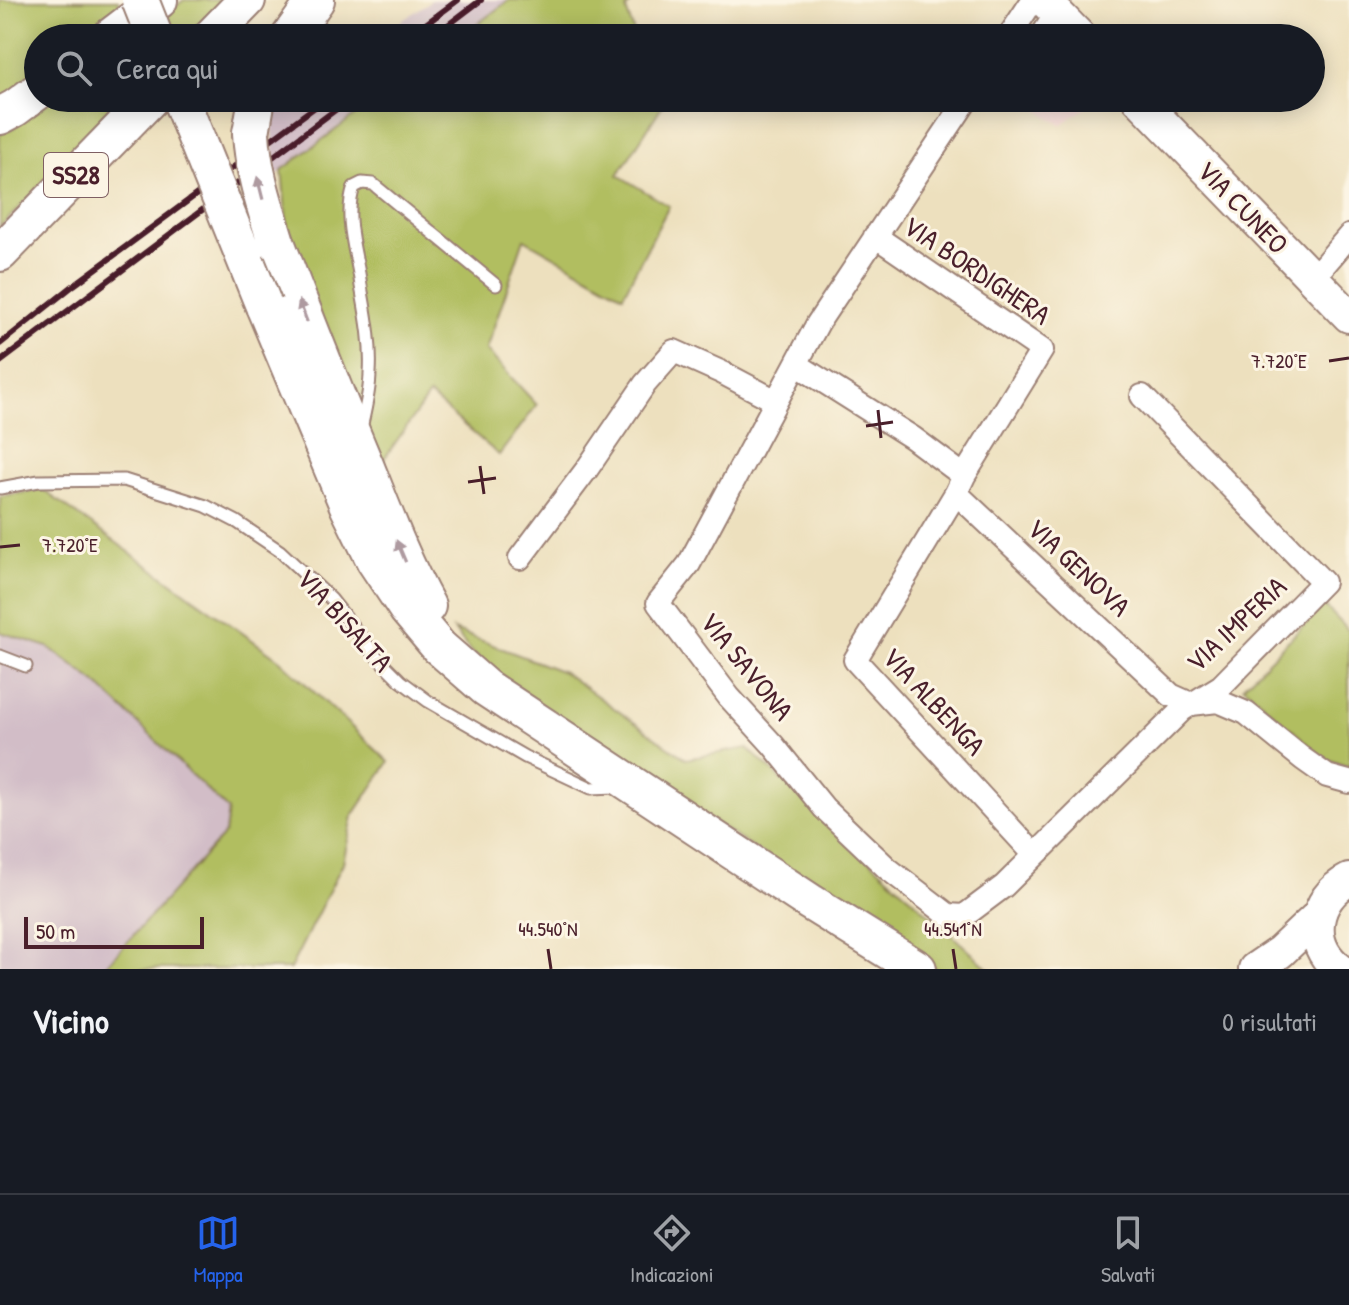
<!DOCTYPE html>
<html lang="it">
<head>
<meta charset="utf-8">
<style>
  body { margin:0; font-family:"Patrick Hand",sans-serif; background:#20242c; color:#f1f3f6 }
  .scale { position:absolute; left:24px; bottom:20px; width:180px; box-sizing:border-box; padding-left:8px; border:4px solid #4a1f2b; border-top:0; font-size:22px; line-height:28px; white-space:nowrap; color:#4a1f2b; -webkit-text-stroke:6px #fcf5e5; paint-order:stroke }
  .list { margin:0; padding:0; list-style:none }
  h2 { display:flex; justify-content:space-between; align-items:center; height:104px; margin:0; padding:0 32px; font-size:34px }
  h2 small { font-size:26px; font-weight:400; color:#9ea1a6 }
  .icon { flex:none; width:44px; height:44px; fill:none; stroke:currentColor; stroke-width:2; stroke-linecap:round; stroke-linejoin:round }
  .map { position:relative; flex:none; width:1349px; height:969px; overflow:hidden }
  .search { position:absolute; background:#171b24; box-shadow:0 4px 20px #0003; left:24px; right:24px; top:24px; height:88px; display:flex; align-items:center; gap:20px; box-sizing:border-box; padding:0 28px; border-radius:44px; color:#9ea1a6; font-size:30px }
  .sheet { height:224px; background:#171b24 }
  nav { display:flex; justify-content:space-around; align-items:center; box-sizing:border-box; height:112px; border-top:2px solid #363941; background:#171b24; font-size:22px; color:#9ea1a6 }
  nav a { display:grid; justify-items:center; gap:4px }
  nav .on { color:#2563eb }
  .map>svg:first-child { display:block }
  .built { fill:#f7cfd3 }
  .industrial { fill:#d2bdc7 }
  .green { fill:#b1be60; stroke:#7e6e46; stroke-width:2 }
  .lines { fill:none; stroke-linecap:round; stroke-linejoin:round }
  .service-casing { stroke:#9c8074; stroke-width:15 }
  .minor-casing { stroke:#9c8074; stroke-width:26 }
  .secondary-casing { stroke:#9c8074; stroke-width:36 }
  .primary-casing { stroke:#9c8074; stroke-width:40 }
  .service { stroke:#fff; stroke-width:11 }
  .minor { stroke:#fff; stroke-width:22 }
  .secondary { stroke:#fff; stroke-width:32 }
  .primary { stroke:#fff; stroke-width:36 }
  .rail { stroke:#4a1f2b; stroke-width:6 }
  .primary-bridge-casing { stroke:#9c8074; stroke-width:40; stroke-linecap:butt }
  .primary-bridge { stroke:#fff; stroke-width:36 }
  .oneway { fill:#ae9aa0 }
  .ticks { fill:none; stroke:#4a1f2b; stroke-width:3 }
  .labels { text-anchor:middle; stroke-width:6; stroke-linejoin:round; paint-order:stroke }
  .shield { fill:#fcf5e5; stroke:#7f5f63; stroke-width:2 }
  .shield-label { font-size:26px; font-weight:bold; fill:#4a1f2b }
  .street-label { font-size:28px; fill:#4a1f2b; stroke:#fcf5e5 }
  .ticks-label { font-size:20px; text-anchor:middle; fill:#4a1f2b; stroke:#fcf5e5; stroke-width:6; stroke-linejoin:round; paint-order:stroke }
</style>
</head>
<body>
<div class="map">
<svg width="1349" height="969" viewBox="0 0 1349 969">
  <rect width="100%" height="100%" fill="#fcf5e5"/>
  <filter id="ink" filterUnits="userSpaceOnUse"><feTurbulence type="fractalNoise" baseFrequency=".0125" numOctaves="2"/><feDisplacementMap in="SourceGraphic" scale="16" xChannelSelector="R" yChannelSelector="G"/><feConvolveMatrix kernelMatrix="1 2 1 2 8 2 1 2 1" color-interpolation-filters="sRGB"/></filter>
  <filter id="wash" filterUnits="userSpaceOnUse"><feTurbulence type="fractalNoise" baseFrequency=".006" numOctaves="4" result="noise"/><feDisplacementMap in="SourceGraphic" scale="32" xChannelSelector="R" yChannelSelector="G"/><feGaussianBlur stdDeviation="1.8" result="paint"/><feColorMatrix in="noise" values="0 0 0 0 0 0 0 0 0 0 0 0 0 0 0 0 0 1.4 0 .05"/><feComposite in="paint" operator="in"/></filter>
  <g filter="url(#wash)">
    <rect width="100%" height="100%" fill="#ede0be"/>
    <path class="built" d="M1020,98h80l-39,27z"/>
    <path class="industrial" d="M432,0h77l-50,38h-82z
      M291,98h87l-103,78 -3,-64z
      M0,632l48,15 47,35 133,128 -3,23 -122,136h-103z"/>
    <path class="green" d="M0,0h118l4,12 -30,26h-54v37l-38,26z
      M184,0h41l-38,38h-54z
      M509,0h125l-8,9 10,29h-177z
      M53,98h76l-129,129v-93l13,-6z
      M378,98h289l-49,77 51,31 -46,89 -99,-56 -38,111 51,55 -38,50 -70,-60 -53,75 -89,-245 -5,-55z
      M43,490l237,170 109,102 -36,54 -10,47 -53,106h-187l122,-136 3,-23 -133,-128 -47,-35 -48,-15v-136z
      M1324,605l25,26v136l-25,-9 -81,-72z
      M454,630l109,42 123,87 61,-11 242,221h-53l-21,-12 -60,-52 -94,-52 -195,-127 -95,-74z"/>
  </g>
  <g filter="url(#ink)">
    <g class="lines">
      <defs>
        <path id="service" d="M1034,38l16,-25
          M361,428c4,-17 9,-37 9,-55 2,-29 -4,-59 -9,-87 -4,-32 -18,-67 -7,-99l8,-4 11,1 123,101
          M0,488l39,-7 85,-1 82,26 31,16 43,29 51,48 46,58 24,24 27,20 97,56 66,31 25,-1
          M0,656l26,10"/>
        <path id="minor" d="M1008,38l25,-38
          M968,98l-150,225 -129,241 -31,39 71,94 44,48 51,63 63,60 61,47 16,1 40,-30 178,-176 39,-24 102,-104 -181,-186
          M875,236l167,114 -78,126
          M1312,279l37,-43
          M796,364l117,74 51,38 -8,17 215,202 20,9 27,-3 28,12 57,46 24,17 22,6
          M956,493l-101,167 180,195
          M520,558l67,-89 58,-85 29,-33 49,22 53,28"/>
        <path id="secondary" d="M1044,0l37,38
          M1138,98l211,218
          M1255,969l25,-17 39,-37
          M1339,969c-33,-25 -26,-71 10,-89"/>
        <path id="primary" d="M109,38l50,-38
          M210,38l37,-38
          M289,38l27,-38
          M0,116l15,-8 23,-17
          M251,133l6,-35
          M276,242c29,75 58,149 89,223 19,47 37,96 62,141
          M0,253l151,-155
          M264,306l85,202 26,53 32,48 32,38 47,41 324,214 108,67"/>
      </defs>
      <use href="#service" class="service-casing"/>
      <use href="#minor" class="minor-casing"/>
      <use href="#secondary" class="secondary-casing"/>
      <use href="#primary" class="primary-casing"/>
      <use href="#service" class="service"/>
      <use href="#minor" class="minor"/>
      <use href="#secondary" class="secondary"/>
      <use href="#primary" class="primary"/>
      <path class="rail" d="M407,38l51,-38
        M431,38l50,-38
        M0,344l74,-59 253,-187
        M0,362l351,-264"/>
      <defs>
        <path id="primary-bridge" d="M140,0l15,38
          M180,98l84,208
          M251,133c2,38 14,73 25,109"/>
      </defs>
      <use href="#primary-bridge" class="primary-bridge-casing"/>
      <use href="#primary-bridge" class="primary-bridge"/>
    </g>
    <defs><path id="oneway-solid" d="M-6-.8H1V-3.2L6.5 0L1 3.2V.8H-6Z" transform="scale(2)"/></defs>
    <g class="oneway">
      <use href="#oneway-solid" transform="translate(260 188) rotate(-104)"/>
      <use href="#oneway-solid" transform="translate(303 311) rotate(-111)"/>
      <use href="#oneway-solid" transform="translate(401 551) rotate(-113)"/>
    </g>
  </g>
  <path class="ticks" d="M1329,361l20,-3M878,410l3,28M866,426l27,-4M480,466l4,28M468,482l28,-4M0,547l20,-2M548,949l3,20M953,949l3,20"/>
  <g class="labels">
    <rect class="shield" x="44" y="153" width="64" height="44" rx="6"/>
    <g class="shield-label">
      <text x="76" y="184">SS28</text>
    </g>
    <g class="street-label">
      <text transform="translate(1243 207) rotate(46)" y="10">VIA CUNEO</text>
      <text transform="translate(977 270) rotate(34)" y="10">VIA BORDIGHERA</text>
      <text transform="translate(1079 567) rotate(43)" y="10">VIA GENOVA</text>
      <text transform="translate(345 620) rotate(48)" y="10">VIA BISALTA</text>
      <text transform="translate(1236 624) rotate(-43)" y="10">VIA IMPERIA</text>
      <text transform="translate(747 666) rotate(51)" y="10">VIA SAVONA</text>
      <text transform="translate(934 701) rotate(47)" y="10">VIA ALBENGA</text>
    </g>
  </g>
  <g class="ticks-label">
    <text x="1279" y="368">7.720°E</text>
    <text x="70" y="552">7.720°E</text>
    <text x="548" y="936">44.540°N</text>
    <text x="953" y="936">44.541°N</text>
  </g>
</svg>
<div class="scale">50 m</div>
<div class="search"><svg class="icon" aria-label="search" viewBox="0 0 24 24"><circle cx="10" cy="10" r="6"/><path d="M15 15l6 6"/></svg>Cerca qui</div>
</div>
<section class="sheet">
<h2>Vicino<small>0 risultati</small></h2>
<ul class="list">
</ul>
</section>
<nav>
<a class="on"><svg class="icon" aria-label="map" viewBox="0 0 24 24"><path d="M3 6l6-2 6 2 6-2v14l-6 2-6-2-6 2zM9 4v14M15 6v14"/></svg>Mappa</a>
<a><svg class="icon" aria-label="directions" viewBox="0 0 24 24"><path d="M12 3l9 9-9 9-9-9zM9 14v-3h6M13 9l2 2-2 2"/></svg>Indicazioni</a>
<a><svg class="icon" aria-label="saved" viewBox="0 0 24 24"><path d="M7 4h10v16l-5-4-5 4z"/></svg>Salvati</a>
</nav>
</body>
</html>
